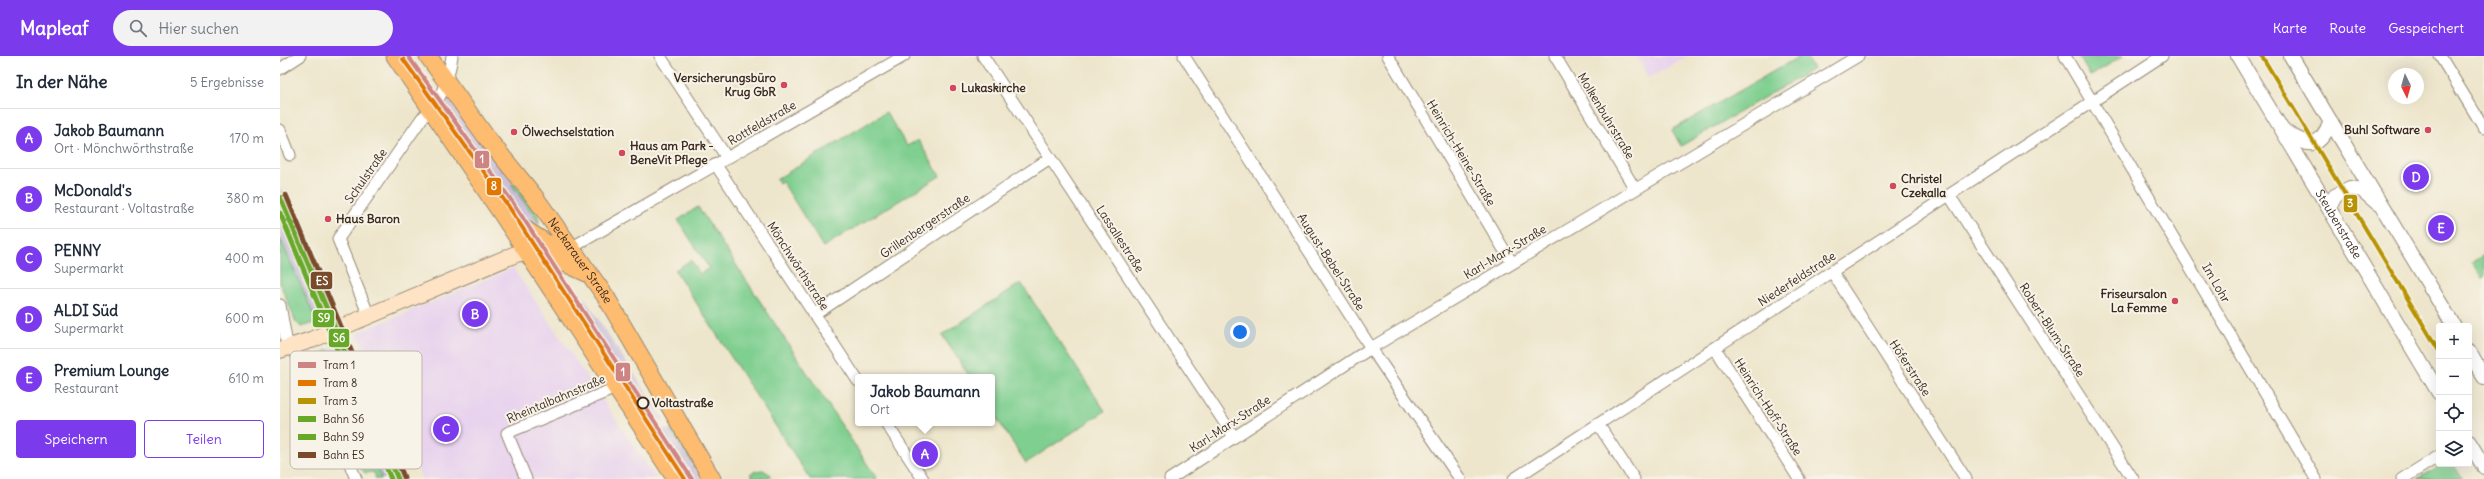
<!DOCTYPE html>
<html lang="de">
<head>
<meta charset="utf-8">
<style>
  body { margin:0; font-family:Delius,sans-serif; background:#f2f2f3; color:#1f2937 }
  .controls { position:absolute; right:12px; bottom:12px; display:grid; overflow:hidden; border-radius:4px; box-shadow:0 4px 16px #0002 }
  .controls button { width:36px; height:36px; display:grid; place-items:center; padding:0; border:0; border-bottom:1px solid #e0e1e3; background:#fff; color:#1f2937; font:20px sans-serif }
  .compass { position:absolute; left:2108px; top:12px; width:36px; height:36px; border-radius:50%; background:#fff; box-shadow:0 4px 16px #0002; rotate:175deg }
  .you { position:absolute; left:960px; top:276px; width:14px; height:14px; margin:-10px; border:3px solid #fff; border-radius:50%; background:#1a73e8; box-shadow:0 0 0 6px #1a73e833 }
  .badge { display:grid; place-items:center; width:26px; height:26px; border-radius:50%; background:#7c3aed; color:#fff; font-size:13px; font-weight:700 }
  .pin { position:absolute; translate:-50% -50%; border:2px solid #fff; box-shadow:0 1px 4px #0006 }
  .popup { position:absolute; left:575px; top:318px; width:140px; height:52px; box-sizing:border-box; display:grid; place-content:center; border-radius:4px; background:#fff; filter:drop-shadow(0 1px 3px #0005); font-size:13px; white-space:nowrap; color:#747a83 }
  .popup b { font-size:15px; color:#1f2937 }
  .popup::after { content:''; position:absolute; left:50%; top:100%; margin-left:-8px; border:8px solid transparent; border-top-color:#fff }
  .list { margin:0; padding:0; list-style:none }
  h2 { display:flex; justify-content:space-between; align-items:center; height:52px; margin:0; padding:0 16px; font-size:17px }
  h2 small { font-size:13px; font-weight:400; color:#747a83 }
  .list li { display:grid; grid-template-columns:26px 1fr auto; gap:12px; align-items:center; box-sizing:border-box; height:60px; padding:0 16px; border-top:1px solid #e0e1e3 }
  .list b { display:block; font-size:15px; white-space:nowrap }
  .list p { margin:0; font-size:13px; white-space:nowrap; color:#747a83 }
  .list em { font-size:13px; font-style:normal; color:#747a83 }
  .actions { display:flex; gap:8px; padding:12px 16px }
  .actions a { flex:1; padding:9px 0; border:1px solid #7c3aed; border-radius:4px; text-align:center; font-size:14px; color:#7c3aed }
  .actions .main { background:#7c3aed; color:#fff }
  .icon { flex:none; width:22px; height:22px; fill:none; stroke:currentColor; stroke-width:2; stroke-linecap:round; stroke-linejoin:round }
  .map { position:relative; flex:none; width:2204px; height:423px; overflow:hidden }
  header { display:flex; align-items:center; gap:24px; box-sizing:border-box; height:56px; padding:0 20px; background:#7c3aed; color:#fff }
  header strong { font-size:19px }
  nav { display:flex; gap:22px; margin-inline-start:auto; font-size:14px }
  .search { width:280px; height:36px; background:#f2f2f3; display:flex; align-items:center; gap:10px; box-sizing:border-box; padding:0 14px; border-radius:22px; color:#747a83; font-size:15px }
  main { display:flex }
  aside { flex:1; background:#fff }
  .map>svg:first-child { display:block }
  .built { fill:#e8d2ee }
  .industrial { fill:#c9bfd7 }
  .green { fill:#7fcf90; stroke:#5d7c57 }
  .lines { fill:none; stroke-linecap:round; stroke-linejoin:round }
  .minor-casing { stroke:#948875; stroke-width:13 }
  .tertiary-casing { stroke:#948875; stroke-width:16 }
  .secondary-casing { stroke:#948875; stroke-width:18 }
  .primary-casing { stroke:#948875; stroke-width:19 }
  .minor { stroke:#fff; stroke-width:11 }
  .tertiary { stroke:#fff; stroke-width:14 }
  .secondary { stroke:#fee4c5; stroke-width:16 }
  .primary { stroke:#fdbc6f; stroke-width:17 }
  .rail-1-casing { stroke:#f7f3e8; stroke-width:8 }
  .rail-2-casing { stroke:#f7f3e8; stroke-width:8 }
  .rail-3-casing { stroke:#f7f3e8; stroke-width:8 }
  .rail-1 { stroke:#68a829; stroke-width:5 }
  .rail-2 { stroke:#68a829; stroke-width:5 }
  .rail-3 { stroke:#7a4b2a; stroke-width:5 }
  .tram-1-casing { stroke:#f7f3e8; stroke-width:7 }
  .tram-2-casing { stroke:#f7f3e8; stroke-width:7 }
  .tram-3-casing { stroke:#f7f3e8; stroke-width:7 }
  .tram-1 { stroke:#ce8482; stroke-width:4 }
  .tram-2 { stroke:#e17600; stroke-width:4 }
  .tram-3 { stroke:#b79306; stroke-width:4 }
  .poi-dot { fill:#d1495b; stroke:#f7f3e8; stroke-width:1.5 }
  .stop-dot { fill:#f7f3e8; stroke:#3b2a1e; stroke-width:2 }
  .labels { text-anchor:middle; stroke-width:4; stroke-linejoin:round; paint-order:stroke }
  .poi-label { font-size:12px; font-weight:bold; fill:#3b2a1e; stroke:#f7f3e8; text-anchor:start }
  .street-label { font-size:12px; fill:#3b2a1e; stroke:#f7f3e8 }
  .stop-label { font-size:12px; font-weight:bold; fill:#3b2a1e; stroke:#f7f3e8; text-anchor:start }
  .key { fill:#f7f3e8; stroke:#bfb7ab; stroke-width:1 }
  .key-label { font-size:11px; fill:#3b2a1e }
  .line-badge { stroke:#f7f3e8; stroke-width:1.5 }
  .badge-label { font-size:11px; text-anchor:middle; font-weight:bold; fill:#fff }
</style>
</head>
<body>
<header>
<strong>Mapleaf</strong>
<div class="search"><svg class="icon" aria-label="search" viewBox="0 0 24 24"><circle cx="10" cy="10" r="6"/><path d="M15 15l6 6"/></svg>Hier suchen</div>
<nav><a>Karte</a><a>Route</a><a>Gespeichert</a></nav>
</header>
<main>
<aside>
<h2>In der Nähe<small>5 Ergebnisse</small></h2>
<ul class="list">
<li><span class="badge">A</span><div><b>Jakob Baumann</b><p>Ort · Mönchwörthstraße</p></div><em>170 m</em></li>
<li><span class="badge">B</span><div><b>McDonald's</b><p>Restaurant · Voltastraße</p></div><em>380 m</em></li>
<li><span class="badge">C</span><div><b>PENNY</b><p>Supermarkt</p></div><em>400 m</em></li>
<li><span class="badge">D</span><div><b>ALDI Süd</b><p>Supermarkt</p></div><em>600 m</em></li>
<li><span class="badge">E</span><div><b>Premium Lounge</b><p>Restaurant</p></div><em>610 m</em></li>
</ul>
<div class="actions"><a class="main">Speichern</a><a>Teilen</a></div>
</aside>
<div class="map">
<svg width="2204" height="423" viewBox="0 0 2204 423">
  <rect width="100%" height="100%" fill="#f7f3e8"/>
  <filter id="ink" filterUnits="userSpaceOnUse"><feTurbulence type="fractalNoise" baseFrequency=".025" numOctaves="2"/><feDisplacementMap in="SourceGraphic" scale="8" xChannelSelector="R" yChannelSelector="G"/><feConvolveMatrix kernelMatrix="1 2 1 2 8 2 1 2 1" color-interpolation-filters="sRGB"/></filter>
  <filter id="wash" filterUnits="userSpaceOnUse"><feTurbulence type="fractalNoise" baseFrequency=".012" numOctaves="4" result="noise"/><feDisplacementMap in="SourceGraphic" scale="16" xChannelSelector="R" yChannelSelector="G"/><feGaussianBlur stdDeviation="0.9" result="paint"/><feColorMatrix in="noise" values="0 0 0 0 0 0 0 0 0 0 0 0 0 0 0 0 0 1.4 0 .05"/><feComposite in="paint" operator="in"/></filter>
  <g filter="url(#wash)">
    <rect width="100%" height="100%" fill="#eee6cc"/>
    <path class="built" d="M1357,0h50l-38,22z
      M233,212l143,211h-234l-65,-146z"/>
    <path class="industrial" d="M168,42l65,85 -1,2 27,38 -3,9 -9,-5 -78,-109 -2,-13z
      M0,131l55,128 -18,7 -37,-84z
      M290,238l13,2 82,125 -14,-1z
      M65,286l62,137h-25l-54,-130z
      M375,371l15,3 32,49h-14z"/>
    <path class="green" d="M1520,0h6l7,13 -132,77 -9,-16z
      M1799,0h44l-33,20z
      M606,56l21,34 11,-6 22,36 -117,71 -41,-66 -3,2 -2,-4z
      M233,127c9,10 26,25 26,40l-27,-38z
      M418,151l179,272h-67l-135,-209 16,-10 9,14 9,-6 -31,-48z
      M0,182l37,84 -16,5 -5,-5 -16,-39z
      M2204,199v22l-2,1 -10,-16z
      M741,227l84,128 -79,52 -34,-52v-34h-22l-28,-42z
      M48,293l54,130h-6l-2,-7 -9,1 -4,-4 -45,-106c0,-8 5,-10 12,-14z
      M394,372l30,51 -34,-49z
      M381,380l27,43h-3l-28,-40z
      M2161,408h12l10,15h-46z
      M483,414l8,5 -5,4h-12l-4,-5 6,-3z"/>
  </g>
  <g filter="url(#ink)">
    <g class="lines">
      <defs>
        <path id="minor" d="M380,0l67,102
          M703,0l251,381
          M904,0l187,292 89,131
          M1108,0l124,207
          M1275,0l80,133
          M1785,0l251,423
          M2160,0l44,72
          M0,13l20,-13
          M0,74l10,25
          M436,109l142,216
          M1669,139l184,284
          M291,192l333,-192
          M1552,216l134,207
          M0,249l6,34 33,50 37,90
          M534,259l236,-157
          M89,260l-31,-77 84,-121c18,-12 27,-41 30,-62
          M1435,292l84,131
          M606,367l37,56
          M1318,368l36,55
          M246,423l-19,-46 109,-45
          M890,423l201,-131 487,-292
          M1234,423l648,-423
          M2122,423l37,-23"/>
        <g id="tertiary">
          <path id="s1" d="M1958,0l201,337"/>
          <path d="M2011,0l163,270"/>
          <path d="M2003,75c24,13 33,23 48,-9"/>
          <path d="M2049,152l6,-12 15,-8 12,2 15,13"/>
          <path d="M2189,295l15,26"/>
          <path d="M2189,386l15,25"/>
        </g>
        <path id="secondary" d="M0,294l31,-10 205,-86 11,-2 12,2"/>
        <g id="primary">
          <path d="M115,0l109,161 172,262"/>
          <path id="s2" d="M148,0l59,82 47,58 72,101 106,182"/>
          <path d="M228,162l38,25 25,5"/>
          <path d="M257,194l52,24"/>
        </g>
      </defs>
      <use href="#minor" class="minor-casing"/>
      <use href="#tertiary" class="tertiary-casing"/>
      <use href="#secondary" class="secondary-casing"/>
      <use href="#primary" class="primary-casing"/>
      <use href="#minor" class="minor"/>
      <use href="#tertiary" class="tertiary"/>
      <use href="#secondary" class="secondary"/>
      <use href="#primary" class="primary"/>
      <defs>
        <path id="rail-1" d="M0,141l118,282"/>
        <path id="rail-2" d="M0,157l111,266"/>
        <path id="rail-3" d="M6,139l118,282"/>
      </defs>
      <use href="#rail-1" class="rail-1-casing"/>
      <use href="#rail-2" class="rail-2-casing"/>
      <use href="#rail-3" class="rail-3-casing"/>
      <use href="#rail-1" class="rail-1"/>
      <use href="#rail-2" class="rail-2"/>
      <use href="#rail-3" class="rail-3"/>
      <defs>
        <path id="tram-1" d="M128,0l106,148 178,275"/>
        <path id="tram-2" d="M123,3l106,148 176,272"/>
        <path id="tram-3" d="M1982,0l177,295"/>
      </defs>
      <use href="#tram-1" class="tram-1-casing"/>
      <use href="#tram-2" class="tram-2-casing"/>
      <use href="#tram-3" class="tram-3-casing"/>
      <use href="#tram-1" class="tram-1"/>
      <use href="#tram-2" class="tram-2"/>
      <use href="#tram-3" class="tram-3"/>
    </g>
  </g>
  <g class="poi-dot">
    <circle cx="504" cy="29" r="4"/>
    <circle cx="673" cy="32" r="4"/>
    <circle cx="2148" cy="74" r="4"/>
    <circle cx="234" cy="76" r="4"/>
    <circle cx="342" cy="97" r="4"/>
    <circle cx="1613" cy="130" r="4"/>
    <circle cx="48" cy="163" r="4"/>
    <circle cx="1895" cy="245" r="4"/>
  </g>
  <circle class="stop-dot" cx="363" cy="347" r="5.5"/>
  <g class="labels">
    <g class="poi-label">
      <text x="496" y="26" text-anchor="end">Versicherungsbüro<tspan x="496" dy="14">Krug GbR</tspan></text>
      <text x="681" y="36">Lukaskirche</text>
      <text x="2140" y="78" text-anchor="end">Buhl Software</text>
      <text x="242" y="80">Ölwechselstation</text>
      <text x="350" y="94">Haus am Park -<tspan x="350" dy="14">BeneVit Pflege</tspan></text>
      <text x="1621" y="127">Christel<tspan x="1621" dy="14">Czekalla</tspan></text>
      <text x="56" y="167">Haus Baron</text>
      <text x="1887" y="242" text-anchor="end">Friseursalon<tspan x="1887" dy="14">La Femme</tspan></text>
    </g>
    <g class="street-label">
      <text transform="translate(1326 60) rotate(59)" y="4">Molkenbuhrstraße</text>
      <text transform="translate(482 67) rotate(-30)" y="4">Rottfeldstraße</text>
      <text transform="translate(1181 97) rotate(59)" y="4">Heinrich-Heine-Straße</text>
      <text transform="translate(86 120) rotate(-55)" y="4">Schulstraße</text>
      <text dy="4" stroke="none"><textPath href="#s1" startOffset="196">Steubenstraße</textPath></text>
      <text transform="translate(645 170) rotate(-34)" y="4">Grillenbergerstraße</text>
      <text transform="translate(840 183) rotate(57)" y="4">Lassallestraße</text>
      <text transform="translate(1225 196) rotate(-31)" y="4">Karl-Marx-Straße</text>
      <text dy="4" stroke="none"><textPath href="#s2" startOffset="255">Neckarauer Straße</textPath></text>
      <text transform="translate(1051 206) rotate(57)" y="4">August-Bebel-Straße</text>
      <text transform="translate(518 210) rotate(57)" y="4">Mönchwörthstraße</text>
      <text transform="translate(1517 223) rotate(-33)" y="4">Niederfeldstraße</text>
      <text transform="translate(1936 227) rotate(60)" y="4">Im Lohr</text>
      <text transform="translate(1772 274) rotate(57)" y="4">Robert-Blum-Straße</text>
      <text transform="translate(1630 312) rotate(57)" y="4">Höferstraße</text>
      <text transform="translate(276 343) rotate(-23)" y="4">Rheintalbahnstraße</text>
      <text transform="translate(1488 351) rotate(57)" y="4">Heinrich-Hoff-Straße</text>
      <text transform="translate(950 368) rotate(-33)" y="4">Karl-Marx-Straße</text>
    </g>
    <g class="stop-label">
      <text x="372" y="351">Voltastraße</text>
    </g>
  </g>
  <rect x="10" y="295" width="132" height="118" rx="6" class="key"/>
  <rect x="18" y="306" width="18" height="6" fill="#ce8482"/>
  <rect x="18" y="324" width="18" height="6" fill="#e17600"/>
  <rect x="18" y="342" width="18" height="6" fill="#b79306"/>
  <rect x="18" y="360" width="18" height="6" fill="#68a829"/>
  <rect x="18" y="378" width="18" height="6" fill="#68a829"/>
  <rect x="18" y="396" width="18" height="6" fill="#7a4b2a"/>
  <g class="key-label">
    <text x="43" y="313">Tram 1</text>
    <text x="43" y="331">Tram 8</text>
    <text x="43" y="349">Tram 3</text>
    <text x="43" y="367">Bahn S6</text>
    <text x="43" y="385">Bahn S9</text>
    <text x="43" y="403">Bahn ES</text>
  </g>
  <g class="line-badge">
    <rect x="194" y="94" width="16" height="19" rx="4" fill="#ce8482"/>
    <rect x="206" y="121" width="16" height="19" rx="4" fill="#e17600"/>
    <rect x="2063" y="138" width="15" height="19" rx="4" fill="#b79306"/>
    <rect x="30" y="215" width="23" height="19" rx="4" fill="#7a4b2a"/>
    <rect x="32" y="253" width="23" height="19" rx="4" fill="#68a829"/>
    <rect x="48" y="272" width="22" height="20" rx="4" fill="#68a829"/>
    <rect x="335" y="306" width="16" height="20" rx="4" fill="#ce8482"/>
  </g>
  <g class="badge-label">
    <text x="202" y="107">1</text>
    <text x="214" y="134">8</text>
    <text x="2070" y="151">3</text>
    <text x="42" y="229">ES</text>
    <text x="44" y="266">S9</text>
    <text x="59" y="286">S6</text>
    <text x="343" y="320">1</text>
  </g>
</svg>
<div class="controls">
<button>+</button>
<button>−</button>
<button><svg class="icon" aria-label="locate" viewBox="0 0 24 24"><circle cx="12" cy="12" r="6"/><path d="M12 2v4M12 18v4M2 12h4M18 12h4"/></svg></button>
<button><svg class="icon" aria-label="layers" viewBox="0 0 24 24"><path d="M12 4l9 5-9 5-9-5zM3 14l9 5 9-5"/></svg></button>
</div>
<svg class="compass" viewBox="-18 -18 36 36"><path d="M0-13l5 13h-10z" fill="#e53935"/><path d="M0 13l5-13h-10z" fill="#747a83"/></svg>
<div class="you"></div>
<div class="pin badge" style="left:645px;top:398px">A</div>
<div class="popup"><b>Jakob Baumann</b>Ort</div>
<div class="pin badge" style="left:195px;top:258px">B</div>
<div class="pin badge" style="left:166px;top:373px">C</div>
<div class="pin badge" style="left:2136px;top:121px">D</div>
<div class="pin badge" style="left:2161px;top:172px">E</div>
</div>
</main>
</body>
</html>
